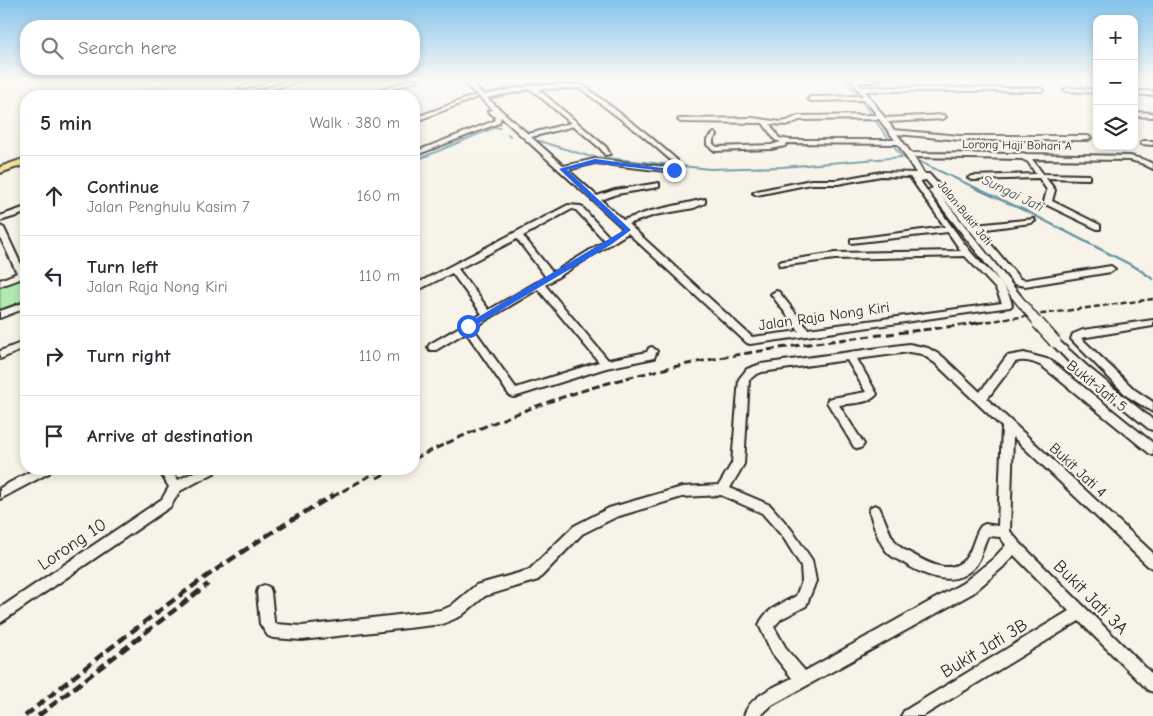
<!DOCTYPE html>
<html lang="en">
<head>
<meta charset="utf-8">
<style>
  body { margin:0; font-family:"Comic Neue",sans-serif; background:#f2f2f3; color:#2b2b33 }
  .controls { position:absolute; right:15px; top:15px; display:grid; overflow:hidden; border-radius:10px; box-shadow:0 2px 8px #0003 }
  .controls button { width:45px; height:45px; display:grid; place-items:center; padding:0; border:0; border-bottom:1px solid #e1e1e2; background:#fff; color:#2b2b33; font:25px sans-serif }
  .stop { position:absolute; width:15px; height:15px; margin:-11px; border:4px solid #2563eb; border-radius:50%; background:#fff }
  .stop.end { background:#2563eb; border-color:#fff; box-shadow:0 1px 5px #0008 }
  .list { margin:0; padding:0; list-style:none }
  h2 { display:flex; justify-content:space-between; align-items:center; height:65px; margin:0; padding:0 20px; font-size:21px }
  h2 small { font-size:16px; font-weight:400; color:#7c7c81 }
  .list li { display:grid; grid-template-columns:32px 1fr auto; gap:15px; align-items:center; box-sizing:border-box; height:80px; padding:0 20px; border-top:1px solid #e1e1e2 }
  .list b { display:block; font-size:19px; white-space:nowrap }
  .list p { margin:0; font-size:16px; white-space:nowrap; color:#7c7c81 }
  .list em { font-size:16px; font-style:normal; color:#7c7c81 }
  .icon { flex:none; width:28px; height:28px; fill:none; stroke:currentColor; stroke-width:2; stroke-linecap:round; stroke-linejoin:round }
  .map { position:relative; flex:none; width:1153px; height:716px; overflow:hidden }
  .search { position:absolute; background:#fff; box-shadow:0 2px 8px #0003; left:20px; top:20px; width:400px; height:55px; display:flex; align-items:center; gap:12px; box-sizing:border-box; padding:0 18px; border-radius:20px; color:#7c7c81; font-size:19px }
  .panel { position:absolute; background:#fff; box-shadow:0 2px 8px #0003; left:20px; top:90px; width:400px; height:385px; border-radius:20px }
  .map>svg:first-child { display:block }
  .built { fill:#f7e6db }
  .green { fill:#b0eaae; stroke:#6e8a6c }
  .lines { fill:none; stroke-linecap:round; stroke-linejoin:round }
  .stream-far1 { stroke:#6694a1; stroke-width:2 }
  .stream { stroke:#6694a1; stroke-width:2.5 }
  .minor-casing { stroke:#2b2b2b; stroke-width:4 }
  .major-casing { stroke:#2b2b2b; stroke-width:4 }
  .minor { fill:#f7f3e8; fill-rule:evenodd }
  .major { fill:#f4e382; fill-rule:evenodd }
  .rail-far2 { stroke:#2b2b2b; stroke-width:2.5; stroke-dasharray:6 3; stroke-linecap:butt }
  .rail-far1 { stroke:#2b2b2b; stroke-width:3; stroke-dasharray:8 4; stroke-linecap:butt }
  .rail { stroke:#2b2b2b; stroke-width:4.5; stroke-dasharray:10 5; stroke-linecap:butt }
  .minor-bridge-far1-casing { stroke:#2b2b2b; stroke-width:11; stroke-linecap:butt }
  .minor-bridge-casing { stroke:#2b2b2b; stroke-width:14; stroke-linecap:butt }
  .minor-bridge-far1 { stroke:#f7f3e8; stroke-width:8 }
  .minor-bridge { stroke:#f7f3e8; stroke-width:11 }
  .route { fill:#2563eb }
  .labels { text-anchor:middle; stroke-width:4.5; stroke-linejoin:round; paint-order:stroke }
  .far-street-label { font-size:12px; fill:#2b2b2b; stroke:#f7f3e8 }
  .far-water-label { font-size:14px; font-style:italic; fill:#44575c; stroke:#f7f3e8 }
  .street-label { font-size:15px; fill:#2b2b2b; stroke:#f7f3e8 }
  .near-street-label { font-size:18px; fill:#2b2b2b; stroke:#f7f3e8 }
</style>
</head>
<body>
<div class="map">
<svg width="1153" height="716" viewBox="0 0 1153 716">
  <rect width="100%" height="100%" fill="#f7f3e8"/>
  <filter id="ink" filterUnits="userSpaceOnUse"><feTurbulence type="fractalNoise" baseFrequency=".02" numOctaves="2"/><feDisplacementMap in="SourceGraphic" scale="10" xChannelSelector="R" yChannelSelector="G"/><feConvolveMatrix kernelMatrix="1 2 1 2 8 2 1 2 1" color-interpolation-filters="sRGB"/></filter>
  <g filter="url(#ink)">
    <path class="built" d="M3,80h224l13,12 -14,4h-200v3h-26v-17z"/>
    <path class="green" d="M180,80h41l12,12 -14,4h-100z
      M26,274v25l-26,11v-26z"/>
    <g class="lines">
      <path class="stream-far1" d="M846,80l27,37
        M874,119l28,38 18,5 56,26
        M508,134l2,2
        M539,141l49,15 122,13 72,-2 120,-10
        M414,161l82,-34 4,1"/>
      <path class="stream" d="M973,187l53,24 111,57 16,11"/>
      <defs>
        <path id="minor" d="M260,80h10l-26,9 -5,-1z
          M409,80h9l-46,16h-8z
          M461,80h7l16,15 48,-10h51l64,49 30,26v2h-4l-30,-26 -63,-48 -42,1 68,58 4,7 -5,1 -4,-6 -27,-23 -43,11 33,29 31,-7 79,9 4,2 -4,2 -79,-9 -27,7 29,26 18,-6 44,-7v4l-42,7 -16,6 22,20 28,-9 54,-12v4l-11,5 -39,7 -27,9 124,113 47,-6 -28,-37 5,-3 3,1 29,37 194,-26 -6,-14 -31,-33 -130,3 -55,7 -1,-2 1,-2 3,-1 52,-8 126,-2 -13,-19 -97,11v-4h3l91,-12 -35,-50 -29,-1 -43,8h-27l-54,11 -4,-2 4,-2 54,-11h27l43,-8 35,1 -18,-29 -111,-1 -2,3 -14,3 -56,2 -8,-6v-5l7,-7 3,2 -4,5v4l4,3 54,-2 10,-3 -6,-2 -12,-17 -82,-1 -3,-2 1,-1 74,-1 28,4 6,-1 11,-5 79,-1 -12,-15 -54,1 -3,-2 3,-2 52,-1 -12,-16h29l-3,2h-19l4,5 178,1 3,2 -1,1h-177l20,27 58,-3 3,2 -3,2 -55,3 6,8 66,6h128l3,2 -3,2h-128l-63,-6 14,19 108,1 3,-1 4,1 104,2 15,4 8,4v5l-12,-6 -11,-3 -98,-1 11,15 46,1v4h-3l-40,-1 9,12 -3,11 48,24v4h-3l-52,-25 -1,-2 3,-12 -8,-12 -67,2 -4,-2 4,-2 64,-2 -8,-12 -6,-3 -108,-2 10,17h5l46,51 59,-6 1,2 -4,2 -52,7 41,49 5,1 86,-14 4,3 -4,3 -86,14 -11,-2 -58,-71 -15,-17 79,99 -5,3 -3,-1 -84,-107 5,-2 -7,-8 -6,1 -2,-3c17,24 33,49 52,73 13,17 38,31 42,54l-2,2 -260,37 -3,-1 -119,-110 -83,52 63,75 39,-8 2,-4 3,-1 5,4 -3,7 -48,10 -92,29 -4,-1 -44,-64 -30,18h-6l-2,-3 2,-3 52,-30 -30,-41 -38,19v-7l154,-80 13,1 29,32 14,-9 -123,-112 -2,6 -85,33v-4l80,-31 1,-4 -7,-6 5,-1zM531,89l40,34 -43,11 -41,-36zM879,119l16,21h-105l-11,-2 -9,-14 19,1 10,-5zM572,209l4,1 29,31 -52,32 -30,-37zM517,239l29,38 -57,33 -31,-41zM538,289l61,73 -83,26 -43,-60z
          M1067,88l30,1v4l-32,-2 -1,-1z
          M1134,91h19v4h-19z
          M473,96l5,1 -64,25v-4z
          M1134,112l19,1v4l-19,-1z
          M1143,141h10v4l-12,-1v-2z
          M23,208h3v5l-26,8v-5z
          M0,226l4,2 20,43 2,-1 -1,7 -25,9v-6l17,-7 -17,-36z
          M26,302v6l-26,10v-7z
          M1153,320v6l-72,12 54,52 18,12v10l-26,-16 -56,-57 2,-5 10,-4z
          M1055,339l3,1 30,27 65,53v10l-4,-1 -69,-56 -28,-29 -2,-2 2,-2z
          M26,341v7l-26,11v-8z
          M909,344l19,4 15,9 37,35 27,-36 17,-3 26,7 103,83v12l-4,-2 -107,-87c-9,-4 -17,-7 -27,-4l-28,37 166,154v15l-5,-2 -135,-129 -3,94 9,11 134,133v17l-5,-2 -69,-69 -156,95h-22l3,-5 165,-100 -55,-56 -11,12 -30,26 -201,112 -12,11h-16c5,-20 31,-29 48,-38l-20,-25 -13,-28c6,-16 23,-21 37,-29l6,-15 -1,-15 -18,-29 -21,-24 -41,-18 -39,2 -66,20 -34,17 -44,46 -53,16 -24,20 -18,8 -141,16 -29,-2 -5,-2 -8,-12 -3,-32 2,-5 5,-2 5,2 2,5 3,29 2,3 26,2 140,-16 9,-4 25,-21 53,-15 45,-44 35,-18 73,-21 37,-2 13,-22 7,-84 8,-10 14,-5zM909,352l13,2 13,9 67,64 -4,99 -13,-2 -4,2c-7,9 -8,23 -15,32 -16,18 -38,5 -54,-4 -6,-3 -12,-6 -16,-11 -8,-11 -11,-24 -17,-36l-4,-2 -4,2 -2,4c5,14 9,31 19,42 5,5 13,8 19,12 21,12 48,23 67,2 8,-8 8,-21 14,-31l12,1 6,8 -13,14 -30,24 -158,88 -18,-21 -13,-23 7,-8 25,-13 10,-25 -4,-21 -21,-31 -21,-24 -40,-17 14,-24 5,-84 6,-5 7,-3 85,-12 19,32 -34,6 -4,1 -1,3 27,45 4,2 4,-2 2,-3 -25,-39c12,-2 31,-1 38,-11l-20,-35z
          M35,469h16l-2,4 -49,26v-11z
          M158,469h12l8,11 22,-11h16l-2,4 -34,18 -10,16 -170,116v-15l162,-109 7,-12z"/>
        <path id="major" d="M290,80h13l-51,16h-11z
          M26,158v6l-26,9v-6z"/>
      </defs>
      <use href="#minor" class="minor-casing"/>
      <use href="#major" class="major-casing"/>
      <use href="#minor" class="minor"/>
      <use href="#major" class="major"/>
      <path class="rail-far2" d="M969,324l184,-25"/>
      <path class="rail-far1" d="M414,459c84,-42 172,-74 264,-93 99,-21 200,-30 300,-43
        M377,478l17,-9
        M332,497l50,-28"/>
      <path class="rail" d="M25,716c99,-80 198,-158 309,-221
        M38,716l170,-132"/>
      <defs>
        <path id="minor-bridge-far1" d="M1015,295l24,29"/>
        <path id="minor-bridge" d="M1038,323l17,19"/>
      </defs>
      <use href="#minor-bridge-far1" class="minor-bridge-far1-casing"/>
      <use href="#minor-bridge" class="minor-bridge-casing"/>
      <use href="#minor-bridge-far1" class="minor-bridge-far1"/>
      <use href="#minor-bridge" class="minor-bridge"/>
    </g>
  </g>
  <linearGradient id="sky" x2="0" y2="1"><stop stop-color="#84c3eb"/><stop offset="0.44" stop-color="#fbfaf5"/><stop offset="1" stop-color="#fbfaf5" stop-opacity="0"/></linearGradient>
  <rect width="1153" height="180" fill="url(#sky)"/>
  <path class="route" d="M595,159l82,11 -3,2 -79,-9 -28,7 64,60 -19,14 -141,84h-6v-3l159,-95 -65,-61z"/>
  <g class="labels">
    <g class="far-street-label">
      <text transform="translate(1017 145) rotate(1)" y="4">Lorong Haji Bohari A</text>
      <text transform="translate(965 213) rotate(51)" y="4">Jalan Bukit Jati</text>
    </g>
    <g class="far-water-label">
      <text transform="translate(1013 193) rotate(26)" y="5">Sungai Jati</text>
    </g>
    <g class="street-label">
      <text transform="translate(824 316) rotate(-8)" y="5">Jalan Raja Nong Kiri</text>
      <text transform="translate(1097 386) rotate(39)" y="5">Bukit Jati 5</text>
      <text transform="translate(1078 470) rotate(43)" y="5">Bukit Jati 4</text>
    </g>
    <g class="near-street-label">
      <text transform="translate(72 544) rotate(-34)" y="6">Lorong 10</text>
      <text transform="translate(1091 597) rotate(45)" y="6">Bukit Jati 3A</text>
      <text transform="translate(984 648) rotate(-31)" y="6">Bukit Jati 3B</text>
    </g>
  </g>
</svg>
<div class="controls">
<button>+</button>
<button>−</button>
<button><svg class="icon" aria-label="layers" viewBox="0 0 24 24"><path d="M12 4l9 5-9 5-9-5zM3 14l9 5 9-5"/></svg></button>
</div>
<div class="stop" style="left:468px;top:326px"></div>
<div class="stop end" style="left:674px;top:170px"></div>
<div class="search"><svg class="icon" aria-label="search" viewBox="0 0 24 24"><circle cx="10" cy="10" r="6"/><path d="M15 15l6 6"/></svg>Search here</div>
<section class="panel">
<h2>5 min<small>Walk · 380 m</small></h2>
<ul class="list">
<li><svg class="icon" aria-label="ahead" viewBox="0 0 24 24"><path d="M12 20V5M6 11l6-6 6 6"/></svg><div><b>Continue</b><p>Jalan Penghulu Kasim 7</p></div><em>160 m</em></li>
<li><svg class="icon" aria-label="left" viewBox="0 0 24 24"><path d="M17 20v-9H6M10 6l-5 5 5 5"/></svg><div><b>Turn left</b><p>Jalan Raja Nong Kiri</p></div><em>110 m</em></li>
<li><svg class="icon" aria-label="right" viewBox="0 0 24 24"><path d="M7 20v-9h11M14 6l5 5-5 5"/></svg><div><b>Turn right</b></div><em>110 m</em></li>
<li><svg class="icon" aria-label="arrive" viewBox="0 0 24 24"><path d="M6 21V4h12l-3 4 3 4H6"/></svg><div><b>Arrive at destination</b></div></li>
</ul>
</section>
</div>
</body>
</html>
